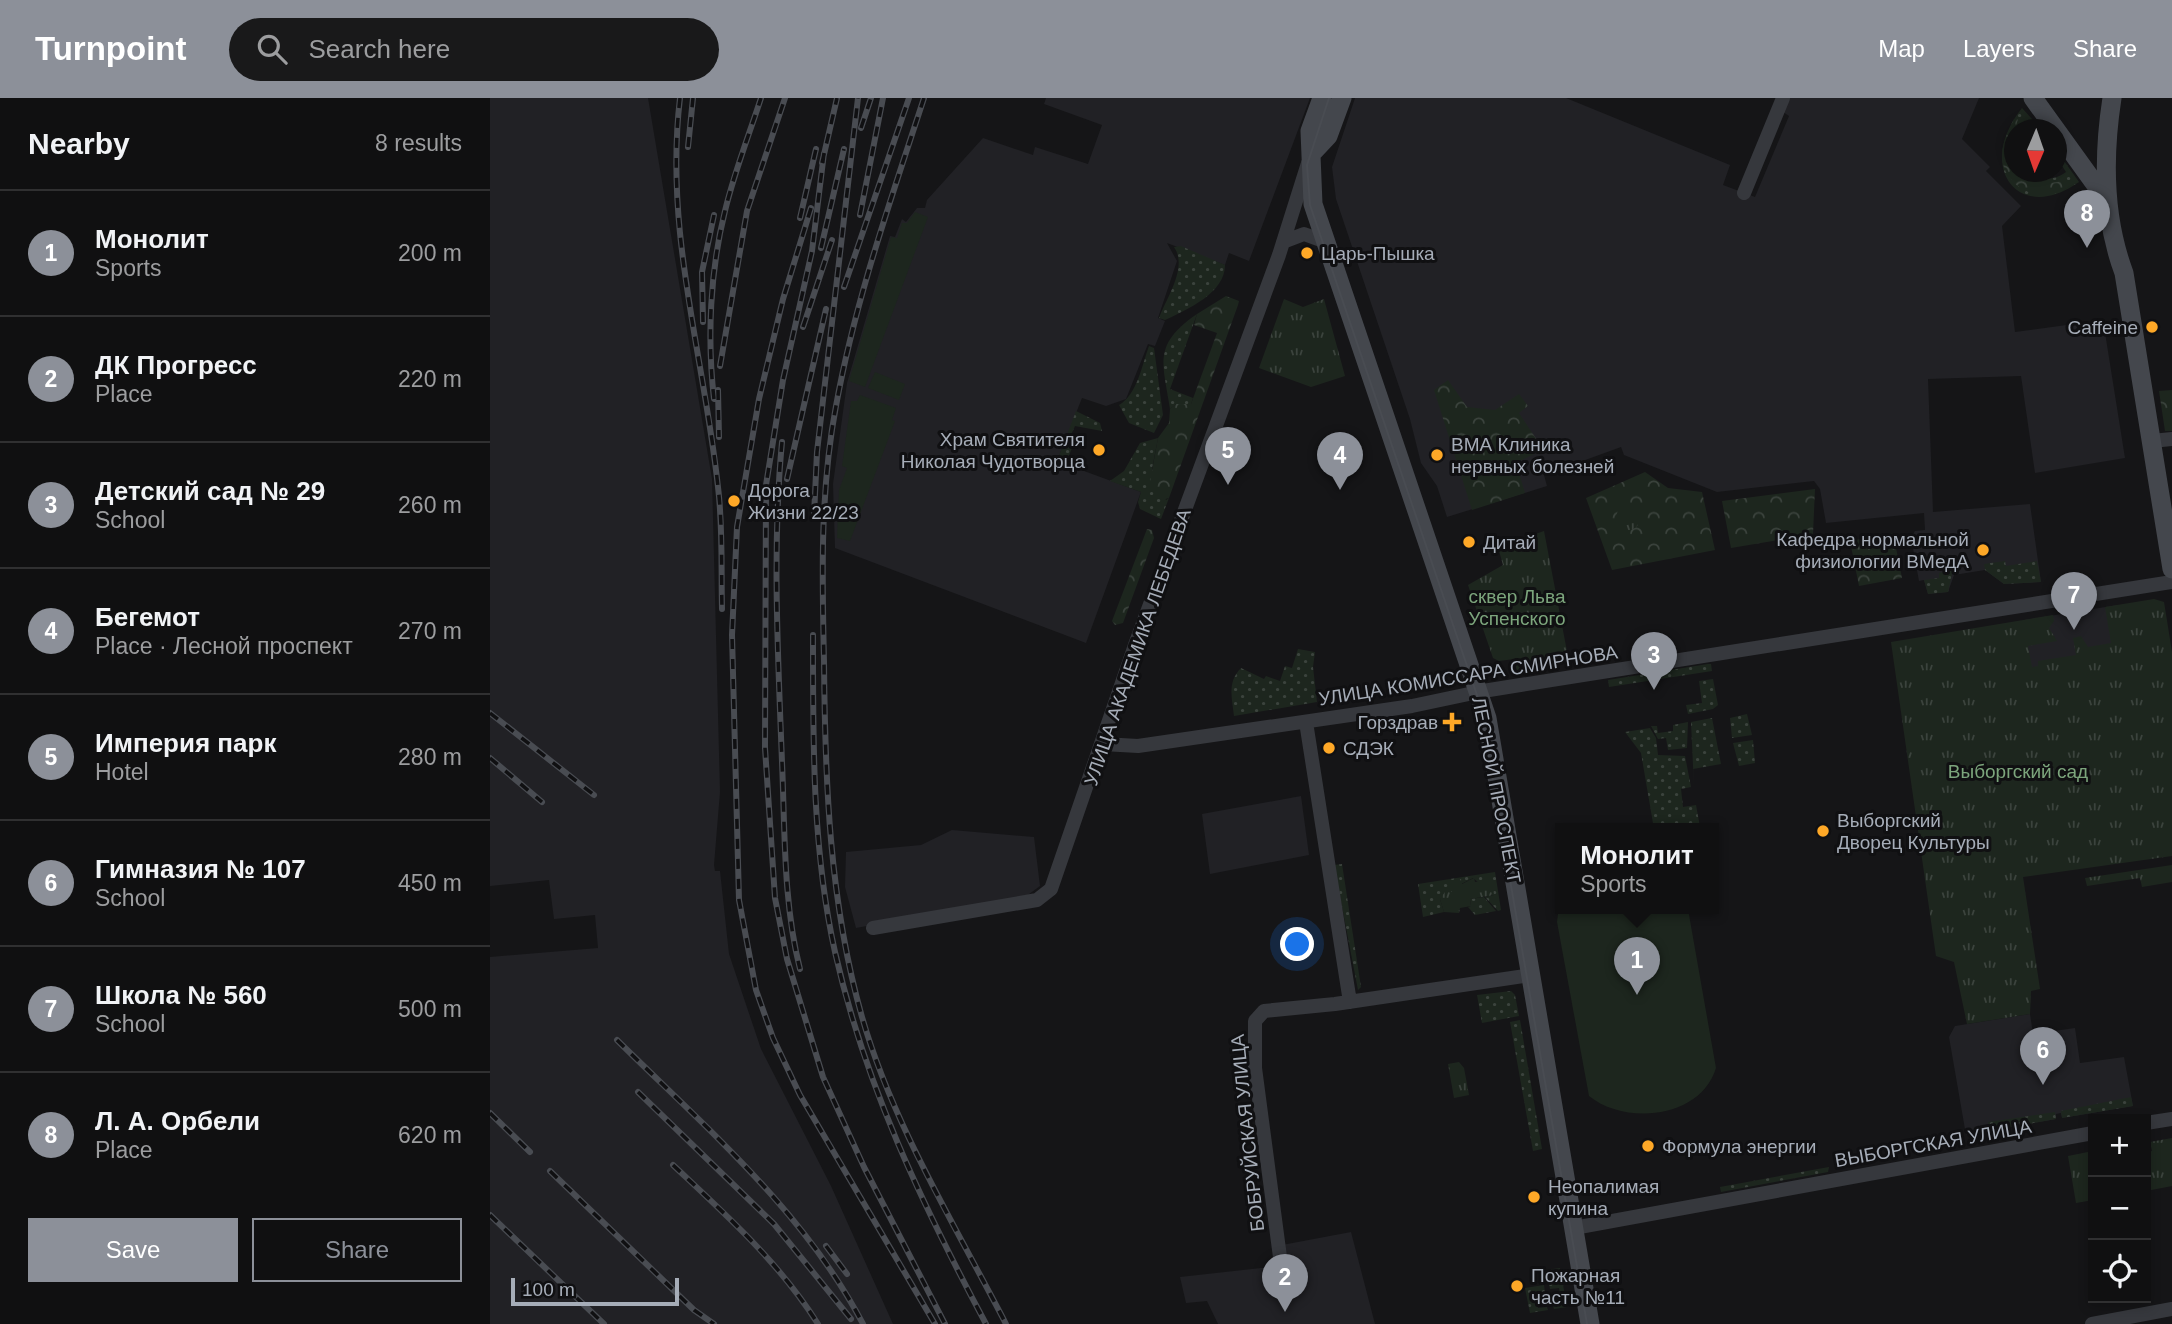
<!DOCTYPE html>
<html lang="en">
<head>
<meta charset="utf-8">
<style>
  body { margin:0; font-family:Arial,sans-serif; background:#19191a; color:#f1f3f6 }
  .controls { position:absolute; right:21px; bottom:21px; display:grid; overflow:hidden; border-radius:0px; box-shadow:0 4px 10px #0003 }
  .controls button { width:63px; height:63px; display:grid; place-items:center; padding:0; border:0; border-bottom:2px solid #303031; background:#101011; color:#f1f3f6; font:35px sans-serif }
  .compass { position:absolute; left:1514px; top:21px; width:63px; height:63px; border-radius:50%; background:#101011; box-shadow:0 4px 10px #0003; rotate:182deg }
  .scale { position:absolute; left:21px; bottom:18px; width:168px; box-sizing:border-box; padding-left:7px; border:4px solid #a6adb8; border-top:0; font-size:19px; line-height:24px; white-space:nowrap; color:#a6adb8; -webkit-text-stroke:5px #101012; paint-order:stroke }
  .you { position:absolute; left:808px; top:847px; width:24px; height:24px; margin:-18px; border:5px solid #fff; border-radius:50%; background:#1a73e8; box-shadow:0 0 0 10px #1a73e833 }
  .badge { display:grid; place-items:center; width:46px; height:46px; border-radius:50%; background:#8c9099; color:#fff; font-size:23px; font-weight:700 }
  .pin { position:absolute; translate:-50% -58px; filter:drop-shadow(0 2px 4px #0008) }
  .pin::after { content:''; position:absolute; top:37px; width:24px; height:21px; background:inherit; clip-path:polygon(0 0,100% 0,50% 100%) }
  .popup { position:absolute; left:1065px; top:725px; width:164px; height:91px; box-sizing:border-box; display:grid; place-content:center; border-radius:0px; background:#101011; filter:drop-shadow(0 2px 5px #0005); font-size:23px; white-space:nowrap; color:#9c9d9f }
  .popup b { font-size:26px; color:#f1f3f6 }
  .popup::after { content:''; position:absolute; left:50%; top:100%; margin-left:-14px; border:14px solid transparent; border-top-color:#101011 }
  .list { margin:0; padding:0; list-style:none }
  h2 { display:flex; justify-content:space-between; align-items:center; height:91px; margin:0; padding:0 28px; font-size:30px }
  h2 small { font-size:23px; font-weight:400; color:#9c9d9f }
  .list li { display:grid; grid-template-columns:46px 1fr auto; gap:21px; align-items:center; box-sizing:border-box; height:126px; padding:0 28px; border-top:2px solid #303031 }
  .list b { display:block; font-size:26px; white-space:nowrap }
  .list p { margin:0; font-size:23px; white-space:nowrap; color:#9c9d9f }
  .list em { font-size:23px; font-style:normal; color:#9c9d9f }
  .actions { display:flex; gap:14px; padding:21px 28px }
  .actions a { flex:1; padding:16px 0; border:2px solid #8c9099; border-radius:0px; text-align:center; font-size:24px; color:#8c9099 }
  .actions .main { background:#8c9099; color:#fff }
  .icon { flex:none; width:38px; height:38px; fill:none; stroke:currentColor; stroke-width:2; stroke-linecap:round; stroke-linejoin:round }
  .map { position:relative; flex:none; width:1682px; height:1226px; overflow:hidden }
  header { display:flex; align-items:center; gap:42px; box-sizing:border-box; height:98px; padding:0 35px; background:#8c9099; color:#fff }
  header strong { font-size:33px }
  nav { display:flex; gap:38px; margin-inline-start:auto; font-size:24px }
  .search { width:490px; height:63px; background:#19191a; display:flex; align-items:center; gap:18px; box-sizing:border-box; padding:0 24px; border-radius:38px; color:#9c9d9f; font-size:26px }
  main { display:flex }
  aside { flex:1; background:#101011 }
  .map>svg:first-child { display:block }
  .built { fill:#212125 }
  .grass { fill:url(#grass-dots) }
  .forest { fill:url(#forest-crowns) }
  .park { fill:url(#park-tufts) }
  .pitch { fill:#1d261e }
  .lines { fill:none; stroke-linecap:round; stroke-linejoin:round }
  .street { stroke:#36383d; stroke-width:14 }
  .secondary { stroke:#44474d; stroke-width:19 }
  .tram { stroke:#494c52; stroke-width:2 }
  .rail-casing { stroke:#494c52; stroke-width:6 }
  .rail { stroke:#101012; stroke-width:3.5; stroke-dasharray:10; stroke-linecap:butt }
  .poi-dot { fill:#fea827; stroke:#101012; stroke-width:2.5 }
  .labels { text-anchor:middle; stroke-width:6; stroke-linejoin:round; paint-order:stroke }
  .poi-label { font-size:19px; fill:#a6adb8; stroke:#101012; text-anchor:start }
  .park-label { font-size:19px; fill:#7ca57c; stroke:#101012 }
  .street-label { font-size:19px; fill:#a6adb8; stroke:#101012 }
</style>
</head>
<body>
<header>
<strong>Turnpoint</strong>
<div class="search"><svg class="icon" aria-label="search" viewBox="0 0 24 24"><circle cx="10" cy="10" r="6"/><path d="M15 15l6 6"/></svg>Search here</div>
<nav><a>Map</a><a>Layers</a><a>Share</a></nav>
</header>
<main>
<aside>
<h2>Nearby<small>8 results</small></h2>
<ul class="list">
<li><span class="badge">1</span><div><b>Монолит</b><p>Sports</p></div><em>200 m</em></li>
<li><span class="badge">2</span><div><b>ДК Прогресс</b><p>Place</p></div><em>220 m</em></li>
<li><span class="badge">3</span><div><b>Детский сад № 29</b><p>School</p></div><em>260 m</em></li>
<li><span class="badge">4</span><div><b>Бегемот</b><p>Place · Лесной проспект</p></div><em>270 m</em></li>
<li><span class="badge">5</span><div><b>Империя парк</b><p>Hotel</p></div><em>280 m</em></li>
<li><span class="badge">6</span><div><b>Гимназия № 107</b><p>School</p></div><em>450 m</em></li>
<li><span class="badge">7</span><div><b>Школа № 560</b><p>School</p></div><em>500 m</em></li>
<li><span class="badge">8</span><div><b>Л. А. Орбели</b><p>Place</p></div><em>620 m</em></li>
</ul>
<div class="actions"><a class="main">Save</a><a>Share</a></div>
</aside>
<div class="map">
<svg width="1682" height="1226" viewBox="0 0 1682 1226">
  <defs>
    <pattern id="grass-dots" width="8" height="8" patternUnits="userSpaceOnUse" patternTransform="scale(1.75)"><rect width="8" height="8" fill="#1d261e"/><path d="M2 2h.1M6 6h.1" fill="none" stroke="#3b433d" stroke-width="1.8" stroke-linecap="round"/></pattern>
    <pattern id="forest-crowns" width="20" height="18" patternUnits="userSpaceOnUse" patternTransform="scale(1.75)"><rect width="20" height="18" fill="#1d261e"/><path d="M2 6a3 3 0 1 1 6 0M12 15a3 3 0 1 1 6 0" fill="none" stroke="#3b433d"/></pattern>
    <pattern id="park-tufts" width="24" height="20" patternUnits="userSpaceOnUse" patternTransform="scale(1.75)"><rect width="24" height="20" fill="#1d261e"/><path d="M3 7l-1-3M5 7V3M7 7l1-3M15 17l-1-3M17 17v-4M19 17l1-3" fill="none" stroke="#3b433d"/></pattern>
  </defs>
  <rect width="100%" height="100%" fill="#151517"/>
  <path class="built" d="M0,0h158l64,381 8,313 -6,73 1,6h5l9,83 32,95 70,137 62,138h-403v-367l108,-9 -3,-33 -41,4 -5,-39 -59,6z
    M556,0h264l-61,163 -20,-8 -4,12 -58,-22 10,18 -19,57 7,3 -10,25 -7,-2 -22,55 -20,7 -24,-8 -25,63 84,31 -55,151 -251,-95 -2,-64 14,-101 43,-147 5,1 7,-18 4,3 11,-14h8l2,-8 56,-62 50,17 2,-8 53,17 14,-39 -58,-21z
    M865,0h211l164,67 -7,20 32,12 34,-81 -6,-4 6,-14h190l-17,41 28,28 -4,4 35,35 -19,20 13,106 88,-12 22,138 -90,15 -14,-97 -93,3 5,133 97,-8 11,78 -37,2 -19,-14 -31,5 -6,17 -20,2 -4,-14 -5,1 -8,-44 4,-6 10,-1 -1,-17 -98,10 -6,-34 -6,-8 -97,11 -93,-37 -3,-8 -77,28 3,11 -100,31 -10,-31 -16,-23 -11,-44 -74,-220 -4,-32z
    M1628,507l8,49 -95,19 -7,-53z
    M811,698l8,59 -99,19 -8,-60z
    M462,732l82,7 6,49 -15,11 -169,31 -11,-41 1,-35 75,-7z
    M1540,916l3,20 42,-6 5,35 44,-6 9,49 -71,12 -1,-5 -5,1v5l-90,16 -17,-98 6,-11z
    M861,1134l24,92h-157l-11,-23 -21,2 -6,-26 90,-10 14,-7 -2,-15z"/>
  <path class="grass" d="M1532,10l19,21 -17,-3 -10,4v42c21,0 31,15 52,0l-9,-14v-7l22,31c-61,43 -104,-15 -57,-74z
    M691,148l44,19c0,28 -37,44 -60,55l-6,-2c8,-21 29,-51 15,-71z
    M707,216l-27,75 23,9 -2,6h-15l-6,5c-7,-46 -18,-64 27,-95z
    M659,248l5,2 9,67 -9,18 -25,-10 -10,-18c18,-10 23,-40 30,-59z
    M586,313l24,12 2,8 -27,-5 -4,9 5,2 -10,27 -9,-3z
    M668,340l-6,31 14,31 3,-2 -8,21 -21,-10 -2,-7 3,-10 -31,-11 14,-10 16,-28z
    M1515,463l1,5 31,-5 4,21 -37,2 -19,-14 -1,-6z
    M1463,472l-5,22 -20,2 -4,-14 15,-2v-5z
    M808,551l17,3 -2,15 4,35 -83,14c-2,-18 -7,-34 7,-48l23,11 2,-3 14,5 5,-15 7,2z
    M1218,566h3l1,7 -103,16 -1,-7z
    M1223,581l5,26 -5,4 -25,5 -2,-9 16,-2 -3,-22z
    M1257,616l5,21 -20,3 -2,-20z
    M1222,620l9,46 -28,5 1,18 -3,-65z
    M1198,624l-1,26 -19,2 -2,-12 -8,1 -7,-13h6l1,7 15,-2v-6z
    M1160,630l6,10 2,17 27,1 6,31 -10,2 2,18 13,-2 4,22 -46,2 -13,-76 -16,-21z
    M1263,642l2,23 -16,3 -6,-23z
    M852,766l19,123 -3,3 -24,-125z
    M1005,774l6,38 -3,1 -13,-14 9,-2 -21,-17 -12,6v-5l-9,13 -12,7 4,13 -21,5 -5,-33z
    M994,799l12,14 -21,4 -7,-8 3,-1 -1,-7z
    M1021,893l4,4 4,21 -37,7 -5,-28z
    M1030,922l22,129 -9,2 -23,-129z
    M1641,999l2,9 -71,12 -1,-7z
    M1565,1014l1,7 -66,12 -2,-9z
    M1339,1069l-1,5 -107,20 -1,-5z
    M1070,1170l7,39 -13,2 -1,-3 9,-2 -3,-16 -9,1 -4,-19z
    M1054,1187l1,8 -10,2 3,13 9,-1 1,3 -18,3 -5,-25z"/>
  <path class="forest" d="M1524,21h4l-4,15v38l29,12 21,-3 2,4 -5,7c-26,10 -59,-7 -59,-37 0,-13 7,-25 12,-36z
    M736,198l13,5 -1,4 -69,193 -7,2 -13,-13 9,-49 11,-15 1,-14 6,-5h15l26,-71 -23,-8 3,-11z
    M958,282l19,27 28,3 24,-16 9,12 -9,7 18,27 -7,5 6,8 -20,10 9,30 -53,17 -38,-120z
    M1682,292v41h-7l-6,-40z
    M1155,374l23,16 34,4 13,58 -103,20 -26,-72z
    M1325,391l-2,45 -82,14 -9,-47z
    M657,431l5,1 2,8 -31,85 -8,2 -3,-4z
    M1403,435l9,45 -43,8 -9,-45z"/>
  <path class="park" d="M794,201l19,8 21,-8 21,77 -34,11 -52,-19z
    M1126 420a12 12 0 1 1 24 0a12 12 0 1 1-24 0Z
    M1054,433l25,131 -52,9 -3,-12 -15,2 -6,-3 -25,-73 35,-20 -5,-18z
    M1664,501l10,3 8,50v204l-149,21 17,112 -9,2 -1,23 -63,10 -13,-62 -18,-6 -45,-314 162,-27 1,6 -5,7 8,13 -29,5 4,21 6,-1v-5l38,-6 -3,-17 8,-2 7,11 23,-4 -6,-36z
    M1682,767v17l-30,5 -2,-9 -53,8 -2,-8z
    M984,780l1,4 17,-3 2,16 -24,4 1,7 -11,2 -1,5 -15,-1 -4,-13 5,-7h7l1,-12 8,-1 1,5z
    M969,964l5,6 5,27 -15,3 -6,-34z
    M1682,1040v48l-26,5v-39l6,-1 -2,-9z
    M1603,1053v49l-17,3 -8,-47z"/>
  <path class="pitch" d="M425,114l13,5 -63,170 -16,-6 42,-144 6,1 5,-15h5z
    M385,274l30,12 -6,16 -31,-12z
    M370,297l36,13 -4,12 3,1 -45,120 -13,-3 2,-48 8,-22 -5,-2 9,-65h6z
    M1070,800v11h128l28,159c-15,50 -90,58 -127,28l-32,-174z"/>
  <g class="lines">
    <path class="street" d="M1254,95l39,-95
      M793,144l21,-8 22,8
      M1662,343l20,-2
      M816,624l44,280
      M613,646l35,2 274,-40 71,-15 689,-109
      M383,830l164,-28 14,-11 84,-244 144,-390 29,-92
      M1656,1025l26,-4
      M1084,1130l519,-95
      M790,1159l-25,-189v-47l9,-10 71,-7 196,-29
      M1602,1226l80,-15"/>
    <path class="secondary" d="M832,0l-12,33 3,73 174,514 103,606
      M1543,0l75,104
      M1622,0c-9,58 -9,119 12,175l48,296
      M823,54l15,-16 14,-38"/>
    <path class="tram" d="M839,0l-22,67 3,40 169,496 108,623"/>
    <defs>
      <path id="rail" d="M190,0c-16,134 24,258 38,389 5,40 3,82 4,122
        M434,0c-33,101 -69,203 -88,308 -16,84 -14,170 -12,255 1,119 5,240 38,356 31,108 93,208 144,307
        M371,30l10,-30
        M198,49l5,-49
        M334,55l-12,98 -29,129 -17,105 -1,263 10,150 12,61 36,118 41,90 81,157
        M332,65l15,-65
        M321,110l-28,91 -24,100 -22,128 -5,108 7,265 17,90 17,48 27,57 135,229
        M370,117l23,-117
        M310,120l16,-69
        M331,150l23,-99
        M354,189l65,-189
        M213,224l-1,-50 12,-57
        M313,229l29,-87
        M230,268l27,-155 38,-113
        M228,292l1,47
        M224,301c-7,-61 -4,-128 11,-188 9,-38 24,-76 36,-113
        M292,344c-10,105 -4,214 0,320 3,68 1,140 18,207
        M297,381l39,-170
        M324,418l3,-64 41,-354
        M323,537c0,105 -1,214 22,317 30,133 87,252 151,372
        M0,615l104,82
        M0,660l52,44
        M127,942c89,88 187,171 246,284
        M148,994l136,132 77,95
        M0,1015l40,39
        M183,1067c53,50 106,97 145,159
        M60,1073l144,139 20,14
        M0,1117l114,109
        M336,1148l21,28"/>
    </defs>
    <use href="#rail" class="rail-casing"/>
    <use href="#rail" class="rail"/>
  </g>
  <g class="poi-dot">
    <circle cx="817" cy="155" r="7"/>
    <circle cx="1662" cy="229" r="7"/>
    <circle cx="609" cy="352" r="7"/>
    <circle cx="947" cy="357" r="7"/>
    <circle cx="244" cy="403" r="7"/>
    <circle cx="979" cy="444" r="7"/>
    <circle cx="1493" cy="452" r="7"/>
    <path d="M958.5 613.5h7v7h7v7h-7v7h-7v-7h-7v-7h7z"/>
    <circle cx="839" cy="650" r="7"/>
    <circle cx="1333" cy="733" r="7"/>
    <circle cx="1158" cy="1048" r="7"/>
    <circle cx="1044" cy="1099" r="7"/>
    <circle cx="1027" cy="1188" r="7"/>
  </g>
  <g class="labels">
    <g class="poi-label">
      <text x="831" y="162">Царь-Пышка</text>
      <text x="1648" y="236" text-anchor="end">Caffeine</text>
      <text x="595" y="348" text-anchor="end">Храм Святителя<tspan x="595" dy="22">Николая Чудотворца</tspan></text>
      <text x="961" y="353">ВМА Клиника<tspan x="961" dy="22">нервных болезней</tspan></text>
      <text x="258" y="399">Дорога<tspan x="258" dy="22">Жизни 22/23</tspan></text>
      <text x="1479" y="448" text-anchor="end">Кафедра нормальной<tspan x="1479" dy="22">физиологии ВМедА</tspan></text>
      <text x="993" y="451">Дитай</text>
      <text x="948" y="631" text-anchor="end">Горздрав</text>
      <text x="853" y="657">СДЭК</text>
      <text x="1347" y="729">Выборгский<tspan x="1347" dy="22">Дворец Культуры</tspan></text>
      <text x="1172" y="1055">Формула энергии</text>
      <text x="1058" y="1095">Неопалимая<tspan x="1058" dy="22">купина</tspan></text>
      <text x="1041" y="1184">Пожарная<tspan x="1041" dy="22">часть №11</tspan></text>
    </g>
    <g class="park-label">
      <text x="1027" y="505">сквер Льва<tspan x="1027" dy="22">Успенского</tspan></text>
      <text x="1528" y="680">Выборгский сад</text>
    </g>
    <g class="street-label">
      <text transform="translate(647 549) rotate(-71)" y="7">УЛИЦА АКАДЕМИКА ЛЕБЕДЕВА</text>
      <text transform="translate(978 577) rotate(-9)" y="7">УЛИЦА КОМИССАРА СМИРНОВА</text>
      <text transform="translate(1007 692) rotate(79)" y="7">ЛЕСНОЙ ПРОСПЕКТ</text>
      <text transform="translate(757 1035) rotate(-96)" y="7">БОБРУЙСКАЯ УЛИЦА</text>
      <text transform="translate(1443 1045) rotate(-10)" y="7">ВЫБОРГСКАЯ УЛИЦА</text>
    </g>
  </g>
</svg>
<div class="controls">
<button>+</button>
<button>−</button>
<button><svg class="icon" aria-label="locate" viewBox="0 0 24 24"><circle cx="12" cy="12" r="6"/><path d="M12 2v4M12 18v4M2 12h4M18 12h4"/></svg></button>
</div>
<svg class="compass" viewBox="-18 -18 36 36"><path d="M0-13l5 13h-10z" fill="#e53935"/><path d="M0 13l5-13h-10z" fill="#9c9d9f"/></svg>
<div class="scale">100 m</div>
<div class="you"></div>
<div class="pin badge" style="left:1147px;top:897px">1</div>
<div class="popup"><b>Монолит</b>Sports</div>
<div class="pin badge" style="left:795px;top:1214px">2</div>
<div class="pin badge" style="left:1164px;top:592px">3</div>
<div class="pin badge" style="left:850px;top:392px">4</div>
<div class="pin badge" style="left:738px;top:387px">5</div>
<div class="pin badge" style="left:1553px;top:987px">6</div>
<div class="pin badge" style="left:1584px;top:532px">7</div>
<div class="pin badge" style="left:1597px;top:150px">8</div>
</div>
</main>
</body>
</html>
